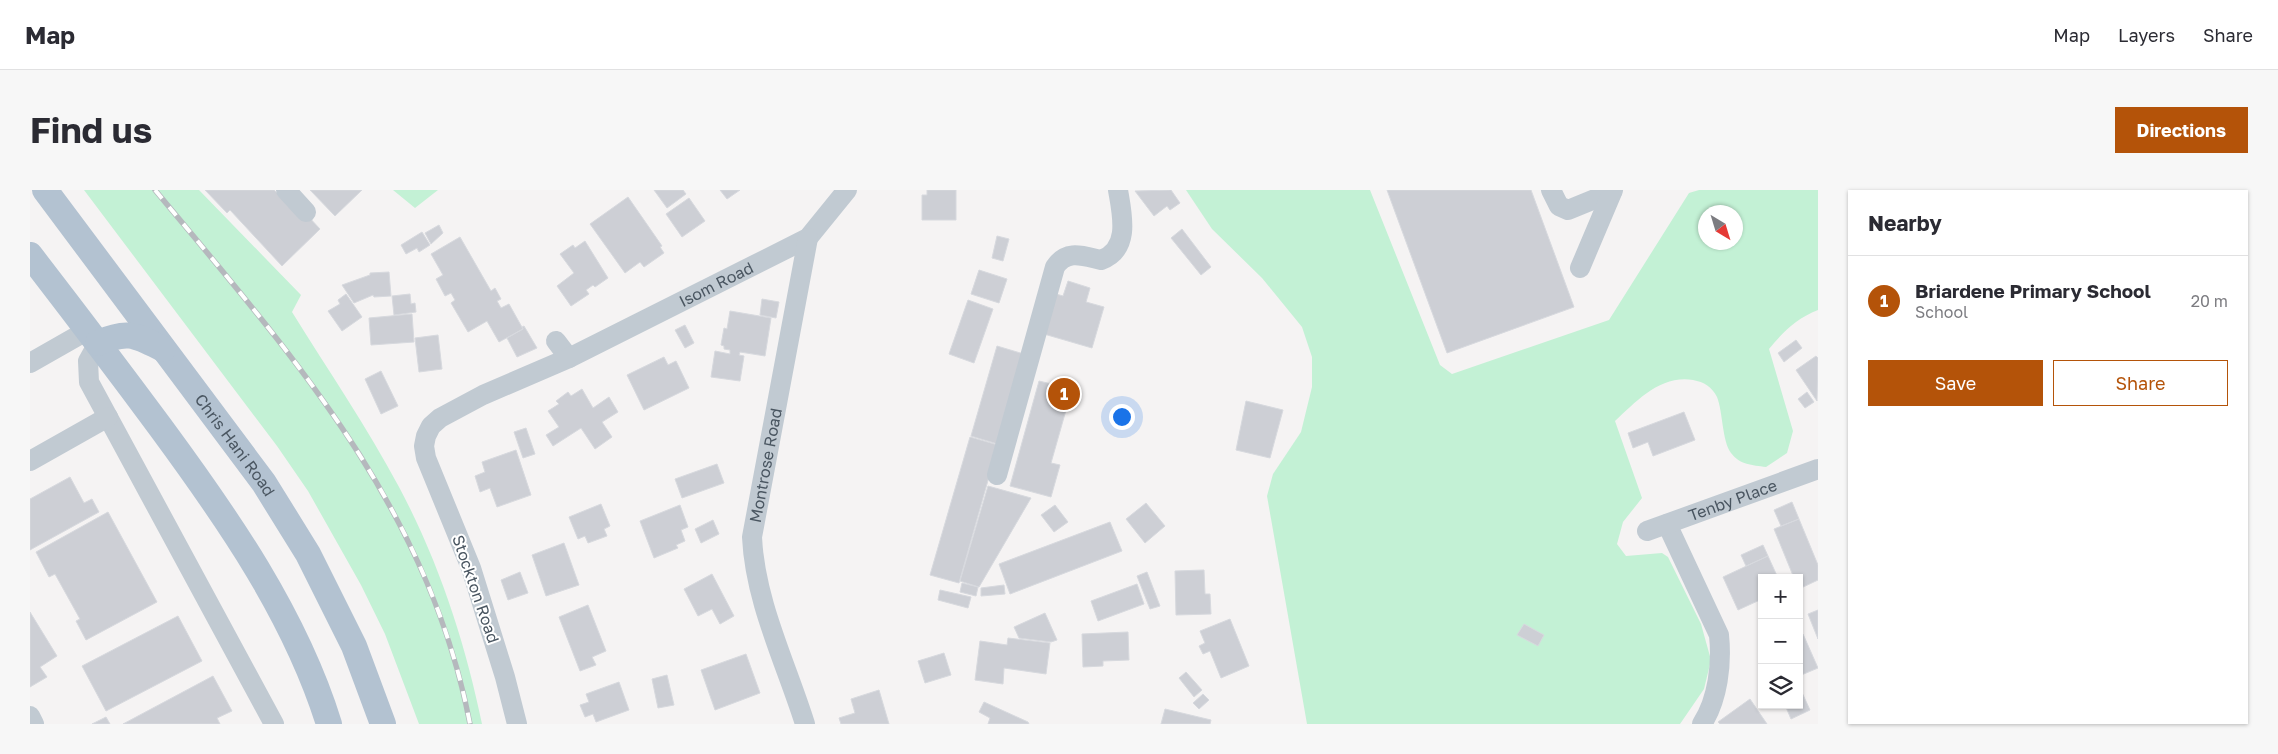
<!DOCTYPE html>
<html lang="en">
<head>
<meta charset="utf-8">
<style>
  body { margin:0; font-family:"Golos Text",sans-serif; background:#f7f7f7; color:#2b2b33 }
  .controls { position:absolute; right:15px; bottom:15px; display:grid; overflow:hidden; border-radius:0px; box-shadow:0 1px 4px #0004 }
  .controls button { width:45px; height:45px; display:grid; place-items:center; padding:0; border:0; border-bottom:1px solid #e1e1e2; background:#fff; color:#2b2b33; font:25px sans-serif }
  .compass { position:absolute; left:1668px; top:15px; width:45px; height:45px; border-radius:50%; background:#fff; box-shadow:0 1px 4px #0004; rotate:142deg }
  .you { position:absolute; left:1091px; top:226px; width:18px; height:18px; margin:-12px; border:4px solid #fff; border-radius:50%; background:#1a73e8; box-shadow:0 0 0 8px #1a73e833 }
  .badge { display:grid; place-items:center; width:32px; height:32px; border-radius:50%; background:#b45309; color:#fff; font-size:16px; font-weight:700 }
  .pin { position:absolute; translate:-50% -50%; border:2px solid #fff; box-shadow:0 1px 5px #0006 }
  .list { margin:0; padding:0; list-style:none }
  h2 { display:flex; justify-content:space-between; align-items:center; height:65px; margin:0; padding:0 20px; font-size:21px }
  h2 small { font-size:16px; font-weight:400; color:#7c7c81 }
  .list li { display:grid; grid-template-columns:32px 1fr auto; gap:15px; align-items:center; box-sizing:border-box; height:90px; padding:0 20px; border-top:1px solid #e1e1e2 }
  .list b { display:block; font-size:19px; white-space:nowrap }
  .list p { margin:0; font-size:16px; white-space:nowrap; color:#7c7c81 }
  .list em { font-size:16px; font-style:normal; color:#7c7c81 }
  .actions { display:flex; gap:10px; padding:15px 20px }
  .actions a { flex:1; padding:11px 0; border:1px solid #b45309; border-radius:0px; text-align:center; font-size:18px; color:#b45309 }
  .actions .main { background:#b45309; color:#fff }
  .icon { flex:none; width:28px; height:28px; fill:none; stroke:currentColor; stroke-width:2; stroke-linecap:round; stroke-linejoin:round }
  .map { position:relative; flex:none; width:1788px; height:534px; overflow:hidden; border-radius:0px }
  header { display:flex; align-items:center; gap:30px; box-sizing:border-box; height:70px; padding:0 25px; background:#fff; border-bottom:1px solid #e1e1e2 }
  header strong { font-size:24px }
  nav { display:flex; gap:28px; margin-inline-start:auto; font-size:18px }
  .intro { display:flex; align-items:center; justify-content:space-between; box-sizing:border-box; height:120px; padding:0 30px }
  h1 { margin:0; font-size:35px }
  .button { padding:12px 22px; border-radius:0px; background:#b45309; color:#fff; font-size:18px; font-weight:700 }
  main { display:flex; gap:30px; padding:0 30px }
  aside { flex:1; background:#fff; border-radius:0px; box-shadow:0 1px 4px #0004 }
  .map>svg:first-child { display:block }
  .green { fill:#c3f1d5; fill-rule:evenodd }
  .building { fill:#cdcfd5; stroke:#d7d9de }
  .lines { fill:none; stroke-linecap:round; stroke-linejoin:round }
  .minor { stroke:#c1cad2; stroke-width:20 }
  .major { stroke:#b3c2d1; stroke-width:26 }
  .rail-casing { stroke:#b5b8bd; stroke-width:5.5 }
  .rail { stroke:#fff; stroke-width:4; stroke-dasharray:11; stroke-linecap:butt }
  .labels { text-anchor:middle; stroke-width:4; stroke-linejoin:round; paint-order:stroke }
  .street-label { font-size:16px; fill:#4a5661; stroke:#fff }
</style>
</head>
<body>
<header>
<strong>Map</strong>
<nav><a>Map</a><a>Layers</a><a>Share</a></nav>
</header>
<div class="intro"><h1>Find us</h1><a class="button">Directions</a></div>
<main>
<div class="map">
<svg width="1788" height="534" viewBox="0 0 1788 534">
  <rect width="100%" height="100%" fill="#f5f3f3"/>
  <path class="green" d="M54,0h115l102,105 -9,17c36,58 75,115 107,175 40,75 66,155 83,237h-63l-34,-90 -24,-49 -53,-94 -31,-45z
    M363,0h45l-23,18z
    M1156,0h184l70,175 12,9 157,-54 80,-127 10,-3h119v120c-21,8 -35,22 -49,39l24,82 -6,22 -21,14c-14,-2 -26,-2 -35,-14 -9,-12 -8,-41 -14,-56 -5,-10 -13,-15 -24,-17 -33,-5 -56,21 -78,41l27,77 -19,24 -6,22 9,12 36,-3 6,4 33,67 10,36 -7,29 -24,35h-373l-40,-228 6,-22 28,-42 11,-45v-30l-10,-30 -40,-49 -50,-49zM1676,22h30v30h-30z"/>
  <path class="building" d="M175,0h69l15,15 4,-5 27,29 -38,37 -52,-56 -3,3z
    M280,0h52l-27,26z
    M624,0h29l3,4 -19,14z
    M690,0h20l-13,9z
    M897,0h29v30h-34v-25h5z
    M1141,0l9,13 -10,7 -3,-4 -13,10 -19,-25z
    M1357,0h144l43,117 -127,46z
    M598,7l34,49 -2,1 4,6 -20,14 -4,-5 -15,11 -35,-49z
    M659,8l16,23 -23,16 -16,-23z
    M409,35l4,8 -12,11 -6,-11z
    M1152,39l29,38 -10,8 -30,-37z
    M392,42l8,13 -11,7 -2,-4 -11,6 -5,-9z
    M967,46l12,3 -6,22 -11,-3z
    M430,47l31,54 4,-3 6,11 -4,2 4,7 8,-4 14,25 -24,13 -12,-21 -19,11 -17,-29 4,-3 -4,-7 -6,3 -9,-17 7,-4 -12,-21z
    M555,51l23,37 -13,9 -2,-2 -7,5 3,4 -18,12 -14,-20 17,-13 -14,-19 13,-9 2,3z
    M949,80l28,9 -8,24 -28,-9z
    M359,82l2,24 -17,1 -1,-2 -19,8 -12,-18 28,-10v-2z
    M1038,91l22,7 -4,14 18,5 -12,41 -48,-14 12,-40 7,2z
    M316,104l16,23 -20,14 -14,-20 12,-7 -2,-4z
    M380,104l1,10 4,-1 1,9 -22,3 -2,-19z
    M732,109l17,3 -3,16 -16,-3z
    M938,110l25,9 -19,54 -25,-9z
    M700,121l41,7 -6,38 -25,-4 -1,3 5,1 -4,25 -29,-4 4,-26 15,3v-4l-6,-1v-3l-3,-1 3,-17 3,1z
    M382,124l2,28 -43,3 -2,-27z
    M655,135l9,18 -9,5 -10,-18z
    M494,136l13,22 -20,9 -10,-19 16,-9 -1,-2z
    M408,145l4,34 -23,3 -4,-34z
    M1766,150l6,8 -18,14 -6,-9z
    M967,156l30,9 -26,90 -30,-9z
    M1786,166l2,2 -1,43 -21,-31z
    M634,167l4,8 8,-4 13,27 -45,22 -17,-35z
    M351,181l17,35 -17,8 -16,-35z
    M1009,191l33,8 -21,74 9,2 -9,32 -41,-11z
    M552,199l11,19 16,-11 9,15 -16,10 10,15 -17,12 -14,-21 -28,18 -7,-11 13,-8 -11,-16 11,-7 -3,-3 12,-9 3,4z
    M1777,202l7,10 -9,6 -7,-9z
    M1216,211l37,9 -13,48 -34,-8z
    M1654,222l11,28 -42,16 -5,-14 -15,6 -5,-15z
    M496,238l9,26 -12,4 -9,-26z
    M940,247l28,8 -39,138 -29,-8z
    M486,260l15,45 -34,12 -7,-19 -10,4 -5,-16 10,-4 -3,-10z
    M687,274l7,19 -42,15 -7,-19z
    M40,287l14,26 8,-4 7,13 -69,38v-51z
    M958,296l43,12 -52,89 -19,-6z
    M1762,312l7,17 -18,7 -7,-16z
    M1116,313l19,23 -20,17 -19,-24z
    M571,314l9,22 -6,3 3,7 -19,7 -3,-7 -7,3 -9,-22z
    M650,315l8,22 -7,3 4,11 -9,4 2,3 -24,10 -14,-37z
    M1025,315l13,17 -14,10 -13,-17z
    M78,322l49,90 -71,38 -10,-19 4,-2 -25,-45 -6,3 -13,-25z
    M1769,329l19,46v15l-19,9v-11h-5l-20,-49z
    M683,330l6,14 -18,9 -6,-14z
    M1080,332l12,29 -112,43 -11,-30z
    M534,353l15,42 -33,11 -14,-41z
    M1733,355l5,11 -22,10 -5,-11z
    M1738,366l10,22h-16v21l-24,11 -15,-33z
    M1174,380l1,24h5l1,20 -35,1 -1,-44z
    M490,382l8,21 -20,7 -7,-20z
    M1117,382l13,34 -10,3 -13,-33z
    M682,384l22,42 -14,8 -8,-15 -14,7 -14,-27z
    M932,393l16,4 -2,9 -16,-4z
    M1107,394l7,20 -46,17 -7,-20z
    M974,395l1,9 -24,2v-8z
    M910,400l31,7 -3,11 -30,-8z
    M558,415l18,46 -14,6 4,8 -16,6 -21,-54z
    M1788,420v29l-10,-25z
    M0,422l27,44 -17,11 7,10 -17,10z
    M1015,423l12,27 -6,2 -32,-4 -5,-11z
    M148,426l24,45 -96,50 -24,-45z
    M1200,429l19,47 -28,12 -11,-27 -7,3 -4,-8 6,-3 -5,-12z
    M1494,434l20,11 -6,11 -21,-11z
    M1098,442l1,28 -26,1v5l-20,1 -1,-33z
    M1773,444l15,34 -19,8v-40z
    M978,448l42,5 -4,31 -42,-6 -1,16 -28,-4 5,-39 27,4z
    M914,463l7,22 -26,8 -7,-22z
    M716,464l14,39 -45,17 -14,-40z
    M1156,482l16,18 -8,7 -15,-19z
    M637,485l7,30 -16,3 -6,-29z
    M183,486l19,35 -15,7 3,6h-97z
    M589,492l10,28 -33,12 -3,-8 -8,3 -5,-12 9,-3 -3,-8z
    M1769,496l11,24 -19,9 -6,-14h14z
    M849,500l10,34h-48l-2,-6 16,-5 -4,-14z
    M1173,504l6,6 -10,9 -6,-6z
    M1720,509l17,25h-47l-2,-2z
    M954,512l44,20 1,2h-41l2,-6 -11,-6z
    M1135,519l46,11 -1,4h-49z
    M76,527l4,7h-18z"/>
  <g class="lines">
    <g class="minor">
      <path d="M256,0l20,22"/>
      <path d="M1521,0l8,16 9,4 44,-18"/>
      <path d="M1550,78l33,-78"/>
      <path d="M526,151l13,17"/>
      <path d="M68,153l-10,18 1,21 185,342"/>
      <path d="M0,173l58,-33"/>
      <path d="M0,271l78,-44"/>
      <path d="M967,285l58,-208c12,-18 28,-11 46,-7 30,-11 21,-46 17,-70"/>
      <path d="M1637,334l52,111c3,29 -1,64 -17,89"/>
      <path id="s1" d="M1617,341l171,-62"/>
      <path d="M0,526l4,8"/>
      <path id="s2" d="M487,534l-12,-47 -34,-109 -45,-110 -2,-12 2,-10 5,-10 9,-8 43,-23 86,-37 239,-120 39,-48"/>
      <path id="s3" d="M775,534c-19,-61 -50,-122 -53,-187l56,-299"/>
    </g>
    <g class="major">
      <path id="s4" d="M15,0l219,293 44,71 46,92 29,78"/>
      <path d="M0,65c44,57 88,115 131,173 67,91 134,187 168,296"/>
      <path d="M68,153c30,-13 37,-8 65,6"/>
    </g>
    <defs>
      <path id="rail" d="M125,0c137,165 273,316 315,534"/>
    </defs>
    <use href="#rail" class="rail-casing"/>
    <use href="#rail" class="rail"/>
  </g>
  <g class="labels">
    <g class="street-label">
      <text dy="6" stroke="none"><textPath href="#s2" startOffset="634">Isom Road</textPath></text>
      <text dy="6" stroke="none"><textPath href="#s4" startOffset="318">Chris Hani Road</textPath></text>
      <text dy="6" stroke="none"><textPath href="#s3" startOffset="268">Montrose Road</textPath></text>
      <text dy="6" stroke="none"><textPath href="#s1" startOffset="91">Tenby Place</textPath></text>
      <text transform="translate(446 399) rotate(71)" y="6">Stockton Road</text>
    </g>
  </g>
</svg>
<div class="controls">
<button>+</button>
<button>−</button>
<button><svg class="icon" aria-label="layers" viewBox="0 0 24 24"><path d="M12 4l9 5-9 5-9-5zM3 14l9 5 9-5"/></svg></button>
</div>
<svg class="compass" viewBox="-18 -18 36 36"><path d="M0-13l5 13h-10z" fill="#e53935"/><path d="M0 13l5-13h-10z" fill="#7c7c81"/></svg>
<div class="you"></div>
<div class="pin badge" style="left:1034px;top:204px">1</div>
</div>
<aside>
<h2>Nearby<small></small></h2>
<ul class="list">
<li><span class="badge">1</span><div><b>Briardene Primary School</b><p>School</p></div><em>20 m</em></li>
</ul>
<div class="actions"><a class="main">Save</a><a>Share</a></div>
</aside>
</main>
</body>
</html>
